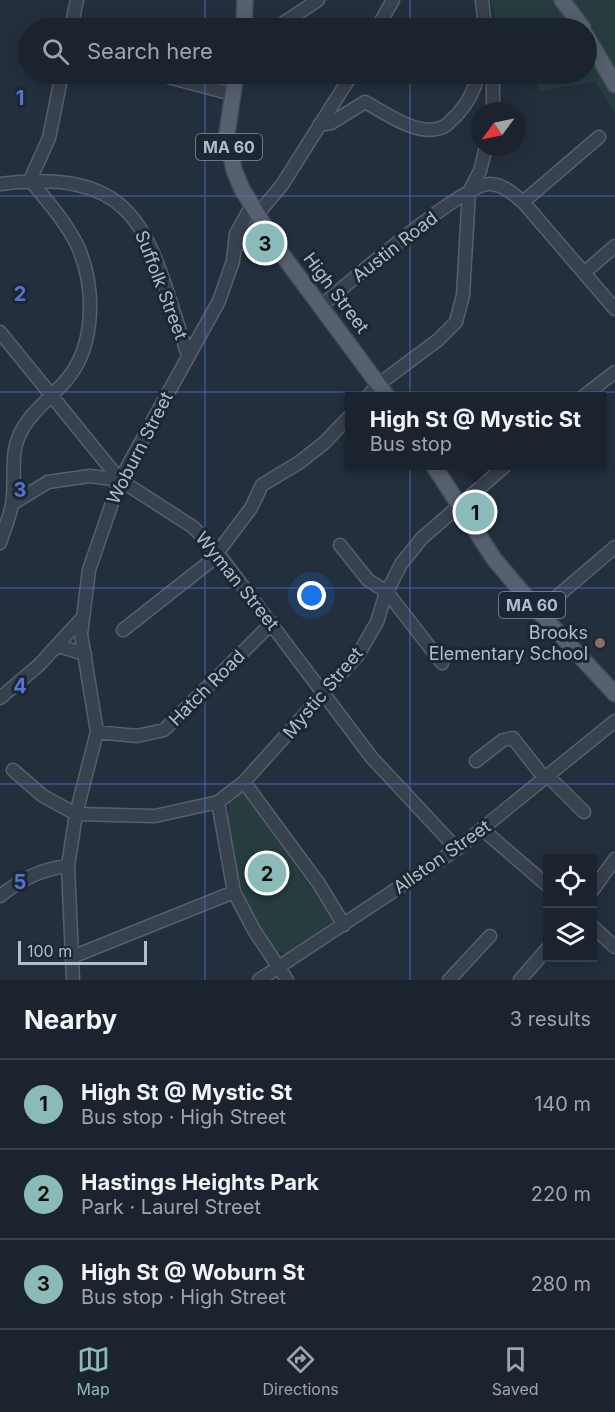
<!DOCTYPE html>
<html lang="en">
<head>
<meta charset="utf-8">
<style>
  body { margin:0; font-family:Inter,sans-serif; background:#242b36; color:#f1f3f6 }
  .controls { position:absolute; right:18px; bottom:18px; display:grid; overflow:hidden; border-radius:0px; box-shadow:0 3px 15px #0003 }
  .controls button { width:54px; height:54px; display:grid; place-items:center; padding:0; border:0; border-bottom:2px solid #39404a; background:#1b232e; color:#f1f3f6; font:30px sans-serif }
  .compass { position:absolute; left:471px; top:102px; width:54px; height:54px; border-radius:50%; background:#1b232e; box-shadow:0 3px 15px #0003; rotate:237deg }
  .scale { position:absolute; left:18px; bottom:15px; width:129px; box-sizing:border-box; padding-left:6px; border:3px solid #b4bcc9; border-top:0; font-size:16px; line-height:21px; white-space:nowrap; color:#b4bcc9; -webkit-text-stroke:4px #1d2633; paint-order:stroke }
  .you { position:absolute; left:312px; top:596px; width:21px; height:21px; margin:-15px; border:4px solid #fff; border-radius:50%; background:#1a73e8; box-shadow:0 0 0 9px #1a73e833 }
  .badge { display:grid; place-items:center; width:39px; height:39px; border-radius:50%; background:#8bbbb9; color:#111; font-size:20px; font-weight:700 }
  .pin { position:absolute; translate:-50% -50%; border:3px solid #fff; box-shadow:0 2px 6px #0006 }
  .popup { position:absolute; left:345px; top:392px; width:261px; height:78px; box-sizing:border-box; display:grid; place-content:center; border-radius:0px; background:#1b232e; filter:drop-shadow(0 2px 4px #0005); font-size:20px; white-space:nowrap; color:#a0a4aa }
  .popup b { font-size:22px; color:#f1f3f6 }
  .popup::after { content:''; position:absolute; left:50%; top:100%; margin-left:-12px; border:12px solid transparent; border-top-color:#1b232e }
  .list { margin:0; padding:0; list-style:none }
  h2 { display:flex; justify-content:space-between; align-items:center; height:78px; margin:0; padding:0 24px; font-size:26px }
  h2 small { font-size:20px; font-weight:400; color:#a0a4aa }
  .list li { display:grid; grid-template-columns:39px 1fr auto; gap:18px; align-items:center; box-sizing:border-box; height:90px; padding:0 24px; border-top:2px solid #39404a }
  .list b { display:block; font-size:22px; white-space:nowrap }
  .list p { margin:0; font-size:20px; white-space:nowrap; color:#a0a4aa }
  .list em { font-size:20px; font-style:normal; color:#a0a4aa }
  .icon { flex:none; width:33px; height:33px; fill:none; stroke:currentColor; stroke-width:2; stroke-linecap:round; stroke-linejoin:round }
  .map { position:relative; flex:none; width:615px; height:980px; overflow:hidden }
  .search { position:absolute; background:#1b232e; box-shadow:0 3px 15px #0003; left:18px; right:18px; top:18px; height:66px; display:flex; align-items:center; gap:15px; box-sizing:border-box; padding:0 21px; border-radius:33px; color:#a0a4aa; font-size:22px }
  .sheet { height:348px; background:#1b232e }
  nav { display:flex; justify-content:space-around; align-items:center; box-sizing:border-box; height:84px; border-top:2px solid #39404a; background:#1b232e; font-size:16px; color:#a0a4aa }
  nav a { display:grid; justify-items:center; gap:3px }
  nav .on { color:#8bbbb9 }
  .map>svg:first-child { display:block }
  .green { fill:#263c3f }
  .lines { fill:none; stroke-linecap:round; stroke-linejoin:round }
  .minor-casing { stroke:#565f6c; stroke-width:15 }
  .major-casing { stroke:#414a57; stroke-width:18 }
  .minor { stroke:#38414e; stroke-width:12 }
  .major { stroke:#56606e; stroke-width:15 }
  .grid { fill:none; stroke:#5274d3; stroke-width:1.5; stroke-opacity:0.55 }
  .education-dot { fill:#8d6e63; stroke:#1d2633; stroke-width:2 }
  .labels { text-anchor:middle; stroke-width:6; stroke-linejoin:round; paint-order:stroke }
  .shield { fill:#1d2633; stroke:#878f9c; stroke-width:1.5 }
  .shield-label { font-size:16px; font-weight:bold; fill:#b4bcc9 }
  .street-label { font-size:18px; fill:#b4bcc9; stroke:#1d2633 }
  .poi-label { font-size:18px; fill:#b4bcc9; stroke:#1d2633; text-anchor:end }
  .grid-label { font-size:20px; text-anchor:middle; font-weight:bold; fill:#5274d3; stroke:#1d2633; stroke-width:6; stroke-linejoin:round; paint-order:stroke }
</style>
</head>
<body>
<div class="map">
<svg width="615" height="980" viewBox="0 0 615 980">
  <rect width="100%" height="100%" fill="#242f3e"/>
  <path class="green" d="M488,0h127v112l-20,-30 -56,9 -4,-17h51v-46l-92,-3v-13z
    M242,791l92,129 -48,34 -14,-4c-29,-48 -48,-91 -43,-149z"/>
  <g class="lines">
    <defs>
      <path id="minor" d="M482,0l3,28
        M71,28l6,-28
        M276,28l42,-28
        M377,28l16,-28
        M157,74l75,20
        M493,111v-25
        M319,125l12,-2 34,-21c21,11 53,36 78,25 5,-2 10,-9 14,-12 11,-12 18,-26 21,-41
        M0,184c147,-18 148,56 188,171
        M523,202l76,-65
        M256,216l26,-31 70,-111
        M235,248l25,-26
        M585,272l30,-26
        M322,305c26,-21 143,-124 169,-121 13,1 22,10 32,18l92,107
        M0,332l120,148 73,47 24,25 155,206 85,91
        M368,396l11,-12 59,-44 18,-18 7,-27 6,-103 11,-21 6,-24
        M584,396l31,-24
        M12,504l36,-22 42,-6 30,4
        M0,543c4,-13 10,-26 12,-39 4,-22 -2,-48 7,-68 10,-24 33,-38 49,-58 28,-35 27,-92 10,-131 -11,-24 -31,-46 -48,-67l19,-42 13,-64
        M340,545l28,35 19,12 55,71
        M539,612l76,-65
        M123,630l89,-70 39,-52 11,-23 38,-23 24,-19 25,-26
        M58,646l27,8
        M0,698l39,-33 44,-48
        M97,732l40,4 27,-6 108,-107
        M476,761l27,-21 10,-2 32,41
        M13,770l30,26 33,18 79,2 63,-14 26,-20 114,-127 19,-33 8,-26 16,-32 21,-26 83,-72
        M548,776l36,36
        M244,782l75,102 25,41
        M218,802l16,90 20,38 33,50
        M482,829l66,57
        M592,891l23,-32
        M0,896c22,-17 41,-27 68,-30
        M592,926l23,21
        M72,957l162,-65
        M73,980l-5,-114 8,-52 21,-82 -16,-98 8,-64 31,-90 99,-179 14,-40 3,-27 15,-27
        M259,980l198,-131 158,-128
        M449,980l41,-44
        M520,980l28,-32"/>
      <path id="major" d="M562,0l21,28
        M244,28l1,-28
        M586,35l29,50
        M236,74l-9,59 7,37 8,19 39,64 106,143
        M434,466l60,93 45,53 76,82"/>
    </defs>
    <use href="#minor" class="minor-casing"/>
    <use href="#major" class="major-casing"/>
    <use href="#minor" class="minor"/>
    <use href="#major" class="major"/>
  </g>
  <path class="grid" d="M205,0v28M410,0v28M205,74v906M410,74v906M0,196h615M0,392h615M0,588h615M0,784h615"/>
  <circle class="education-dot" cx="600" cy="643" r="6"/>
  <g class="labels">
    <g class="shield">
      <rect x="196" y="134" width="66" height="26" rx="4.5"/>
      <rect x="499" y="592" width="66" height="26" rx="4.5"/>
    </g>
    <g class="shield-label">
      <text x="229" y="153">MA 60</text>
      <text x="532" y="611">MA 60</text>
    </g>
    <g class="street-label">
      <text transform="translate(395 247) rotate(-38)" y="6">Austin Road</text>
      <text transform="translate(161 285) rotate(69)" y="6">Suffolk Street</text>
      <text transform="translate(336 293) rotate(53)" y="6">High Street</text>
      <text transform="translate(140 448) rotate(-63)" y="6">Woburn Street</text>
      <text transform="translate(237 581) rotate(51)" y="6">Wyman Street</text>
      <text transform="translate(207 688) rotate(-45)" y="6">Hatch Road</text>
      <text transform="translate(323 693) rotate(-50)" y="6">Mystic Street</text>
      <text transform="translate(442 857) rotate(-35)" y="6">Allston Street</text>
    </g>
    <g class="poi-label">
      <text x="588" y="639">Brooks<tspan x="588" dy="21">Elementary School</tspan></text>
    </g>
  </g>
  <g class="grid-label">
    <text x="20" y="105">1</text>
    <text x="20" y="301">2</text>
    <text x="20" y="497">3</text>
    <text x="20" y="693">4</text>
    <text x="20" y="889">5</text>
  </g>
</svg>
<div class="controls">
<button><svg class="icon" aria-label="locate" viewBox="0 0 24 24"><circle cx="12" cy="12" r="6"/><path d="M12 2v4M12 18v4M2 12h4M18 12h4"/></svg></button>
<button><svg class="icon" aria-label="layers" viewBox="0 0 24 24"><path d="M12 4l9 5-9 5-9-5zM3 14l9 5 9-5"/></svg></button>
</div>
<svg class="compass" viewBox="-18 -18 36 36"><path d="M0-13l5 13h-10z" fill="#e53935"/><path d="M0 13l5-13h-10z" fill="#a0a4aa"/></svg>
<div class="scale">100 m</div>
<div class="you"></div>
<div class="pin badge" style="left:475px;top:512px">1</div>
<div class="popup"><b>High St @ Mystic St</b>Bus stop</div>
<div class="pin badge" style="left:267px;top:873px">2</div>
<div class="pin badge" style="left:265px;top:243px">3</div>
<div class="search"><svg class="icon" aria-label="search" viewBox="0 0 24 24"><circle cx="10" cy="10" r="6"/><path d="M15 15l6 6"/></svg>Search here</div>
</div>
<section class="sheet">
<h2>Nearby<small>3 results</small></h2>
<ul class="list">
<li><span class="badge">1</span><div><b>High St @ Mystic St</b><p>Bus stop · High Street</p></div><em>140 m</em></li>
<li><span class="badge">2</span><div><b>Hastings Heights Park</b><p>Park · Laurel Street</p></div><em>220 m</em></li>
<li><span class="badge">3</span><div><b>High St @ Woburn St</b><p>Bus stop · High Street</p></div><em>280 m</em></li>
</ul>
</section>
<nav>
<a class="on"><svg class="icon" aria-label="map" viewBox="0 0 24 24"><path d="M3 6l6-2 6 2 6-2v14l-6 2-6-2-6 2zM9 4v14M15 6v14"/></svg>Map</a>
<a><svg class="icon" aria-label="directions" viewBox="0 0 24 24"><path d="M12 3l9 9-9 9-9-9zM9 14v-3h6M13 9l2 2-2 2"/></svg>Directions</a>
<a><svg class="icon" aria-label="saved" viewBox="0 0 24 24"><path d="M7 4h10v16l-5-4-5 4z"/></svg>Saved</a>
</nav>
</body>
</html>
